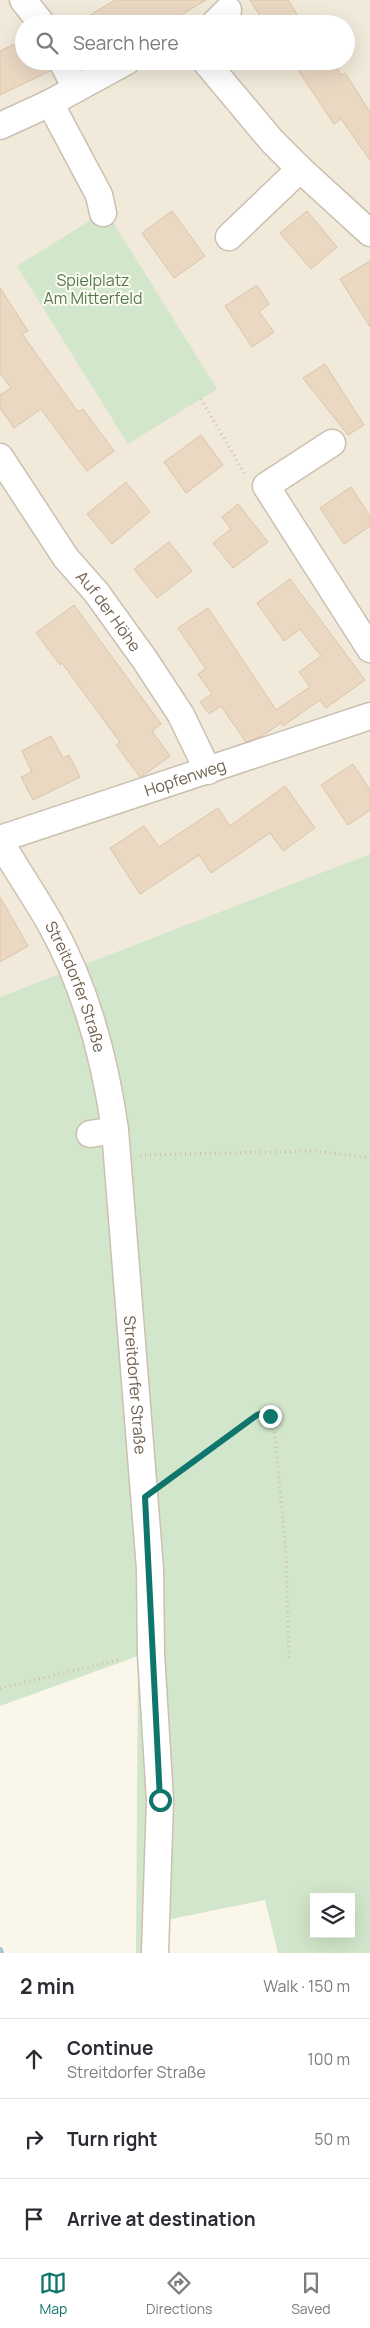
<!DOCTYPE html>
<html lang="en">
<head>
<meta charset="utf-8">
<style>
  body { margin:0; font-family:Manrope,sans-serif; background:#f7f7f7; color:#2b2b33 }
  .controls { position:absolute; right:15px; bottom:15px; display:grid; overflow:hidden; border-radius:0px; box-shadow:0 5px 20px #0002 }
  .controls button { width:45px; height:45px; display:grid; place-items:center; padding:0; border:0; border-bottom:1px solid #e1e1e2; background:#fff; color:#2b2b33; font:25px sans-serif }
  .stop { position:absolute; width:15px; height:15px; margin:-11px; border:4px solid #0f766e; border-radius:50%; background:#fff }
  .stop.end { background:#0f766e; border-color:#fff; box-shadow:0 1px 5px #0008 }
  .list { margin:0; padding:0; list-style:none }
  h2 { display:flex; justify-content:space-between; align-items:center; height:65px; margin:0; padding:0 20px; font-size:21px }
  h2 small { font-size:16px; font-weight:400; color:#7c7c81 }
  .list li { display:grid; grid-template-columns:32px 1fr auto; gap:15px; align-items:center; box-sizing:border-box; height:80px; padding:0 20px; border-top:1px solid #e1e1e2 }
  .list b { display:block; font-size:19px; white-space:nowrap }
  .list p { margin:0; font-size:16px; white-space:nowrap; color:#7c7c81 }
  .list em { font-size:16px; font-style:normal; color:#7c7c81 }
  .icon { flex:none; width:28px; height:28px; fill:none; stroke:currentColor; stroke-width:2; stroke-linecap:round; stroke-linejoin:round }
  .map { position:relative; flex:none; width:370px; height:1953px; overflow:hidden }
  .search { position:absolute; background:#fff; box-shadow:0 5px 20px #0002; left:15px; right:15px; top:15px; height:55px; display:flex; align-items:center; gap:12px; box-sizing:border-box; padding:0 18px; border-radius:28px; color:#7c7c81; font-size:19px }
  .sheet { height:305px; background:#fff }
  nav { display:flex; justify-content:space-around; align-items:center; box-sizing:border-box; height:70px; border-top:1px solid #e1e1e2; background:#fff; font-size:14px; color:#7c7c81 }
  nav a { display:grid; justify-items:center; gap:2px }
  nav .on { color:#0f766e }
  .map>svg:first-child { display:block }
  .residential { fill:#f1e9d9; fill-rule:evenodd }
  .green { fill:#d1e6ca; fill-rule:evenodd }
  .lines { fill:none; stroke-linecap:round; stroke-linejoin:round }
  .stream { stroke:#a8c5d2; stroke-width:6 }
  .building { fill:#ead8c3; stroke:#ddc3a7 }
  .minor-casing { stroke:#cbc0b1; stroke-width:29 }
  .path { stroke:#d1bea8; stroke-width:3; stroke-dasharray:1 4; stroke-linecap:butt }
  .minor { stroke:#fff; stroke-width:26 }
  .route { stroke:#0f766e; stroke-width:6 }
  .labels { text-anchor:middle; stroke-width:4; stroke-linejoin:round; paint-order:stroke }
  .park-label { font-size:16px; fill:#547b4d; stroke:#fdfaf0 }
  .street-label { font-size:16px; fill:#726150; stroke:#fdfaf0 }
</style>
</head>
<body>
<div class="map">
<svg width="370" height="1953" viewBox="0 0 370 1953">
  <rect width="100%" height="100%" fill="#faf6ea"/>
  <path class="residential" d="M0,0h370v854l-370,143zM24,24h322v37h-322z"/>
  <path class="green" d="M106,211l111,178 -89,55 -111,-178z
    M370,854v1099h-92l-13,-53 -99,20v33h-30l2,-297 -138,50v-709zM314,1897h37v37h-37z"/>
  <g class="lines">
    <path class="stream" d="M0,1950l1,3"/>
  </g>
  <path class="building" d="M115,0h91l-40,24h-91z
    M250,0h38l15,24h-38z
    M24,40v21h23l3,10 -50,24v-44z
    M292,61h41l8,14 4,-2 25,39v48l-29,-41 -7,5z
    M172,211l33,45 -31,22 -32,-45z
    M307,211l30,36 -26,22 -31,-36z
    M370,261v66l-30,-48z
    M257,285l12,19 -10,8 15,20 -22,15 -27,-41z
    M0,288l28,43 -6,3 56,78 5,-3 31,42 -27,20 -46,-62 -27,19 -14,-20v-13l11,-7 -11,-15z
    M325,364l39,61 -16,10 -45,-57z
    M201,435l22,30 -37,28 -22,-31z
    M126,482l24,30 -38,32 -25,-30z
    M351,487l19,29v10l-26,18 -24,-36z
    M238,504l30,38 -35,26 -20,-25 18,-14 -9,-12z
    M169,542l23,29 -35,27 -23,-29z
    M290,579l75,101 -39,28 -6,-8 -37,26 -2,-3 -19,13 -16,6 -25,-36 -12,8 -9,-12 12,-8 -14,-20 8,-5 -28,-41 30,-20 68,102 34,-23 -11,-15 22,-16 -21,-27 -16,12 -27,-38z
    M74,605l87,119 -9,7 18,25 -26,19 -4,2 -24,-32 4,-3 -58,-79 -2,2 -24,-32z
    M51,736l12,22 6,-3 11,22 -47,23 -12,-23 11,-5 -10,-21z
    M353,764l17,26v20l-22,15 -27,-40z
    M285,786l30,42 -32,23 -13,-18 -59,40 -12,-18 -59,39 -30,-46 34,-22 15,21 59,-39 12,18z
    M0,897l28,49 -28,16z"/>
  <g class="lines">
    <defs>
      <g id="minor">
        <path d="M23,0l19,24"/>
        <path d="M214,24l14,-14"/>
        <path d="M62,61l14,28"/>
        <path d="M205,61l67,80 28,28 70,64"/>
        <path d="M50,103l49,92 4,18"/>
        <path d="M0,126l50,-23 77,-42"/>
        <path d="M229,237l71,-68"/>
        <path d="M332,443l-66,43 104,163"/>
        <path id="s1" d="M0,457l66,101 30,34 49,68 36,55 27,56"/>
        <path id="s2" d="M0,839l370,-123"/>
        <path id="s3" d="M0,841c16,28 34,54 50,82 36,64 55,135 65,207l35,439 1,85 9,146 -5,153"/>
        <path d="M90,1134l25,-4"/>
      </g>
    </defs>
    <use href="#minor" class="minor-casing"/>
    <path class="path" d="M201,399l45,77
      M140,1155l174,-4 56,7
      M166,1482l91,-67 8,-3 6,4 4,21 11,116 3,107
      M0,1688l118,-28"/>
    <use href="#minor" class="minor"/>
  </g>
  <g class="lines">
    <path class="route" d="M160,1800l-15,-303 112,-82 8,-3 5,4"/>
  </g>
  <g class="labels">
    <g class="park-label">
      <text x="93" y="286">Spielplatz<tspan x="93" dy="18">Am Mitterfeld</tspan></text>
    </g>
    <g class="street-label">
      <text dy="6" stroke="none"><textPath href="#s1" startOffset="189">Auf der Höhe</textPath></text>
      <text dy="6" stroke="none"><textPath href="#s2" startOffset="195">Hopfenweg</textPath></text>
      <text dy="6" stroke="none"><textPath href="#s3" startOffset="165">Streitdorfer Straße</textPath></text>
      <text dy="6" stroke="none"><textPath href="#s3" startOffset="570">Streitdorfer Straße</textPath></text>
    </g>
  </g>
</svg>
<div class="controls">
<button><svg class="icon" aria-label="layers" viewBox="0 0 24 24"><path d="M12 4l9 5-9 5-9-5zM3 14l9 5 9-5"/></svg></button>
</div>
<div class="stop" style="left:160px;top:1800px"></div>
<div class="stop end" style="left:270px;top:1416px"></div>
<div class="search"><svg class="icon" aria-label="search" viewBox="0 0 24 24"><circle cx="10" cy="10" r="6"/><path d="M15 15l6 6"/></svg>Search here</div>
</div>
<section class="sheet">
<h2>2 min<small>Walk · 150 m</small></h2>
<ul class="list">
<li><svg class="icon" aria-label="ahead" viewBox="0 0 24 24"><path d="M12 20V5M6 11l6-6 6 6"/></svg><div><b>Continue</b><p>Streitdorfer Straße</p></div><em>100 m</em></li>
<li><svg class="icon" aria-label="right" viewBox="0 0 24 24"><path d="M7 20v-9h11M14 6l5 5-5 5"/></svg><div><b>Turn right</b></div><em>50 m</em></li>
<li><svg class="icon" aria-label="arrive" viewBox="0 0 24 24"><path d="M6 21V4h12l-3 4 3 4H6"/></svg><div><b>Arrive at destination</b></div></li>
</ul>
</section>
<nav>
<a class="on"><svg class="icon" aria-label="map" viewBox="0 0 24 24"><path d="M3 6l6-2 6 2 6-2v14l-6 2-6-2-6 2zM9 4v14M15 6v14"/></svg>Map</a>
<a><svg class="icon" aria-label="directions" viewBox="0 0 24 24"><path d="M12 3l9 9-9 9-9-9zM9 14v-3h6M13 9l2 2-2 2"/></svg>Directions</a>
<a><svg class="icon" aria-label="saved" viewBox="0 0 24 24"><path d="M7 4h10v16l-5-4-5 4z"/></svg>Saved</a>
</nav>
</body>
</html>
